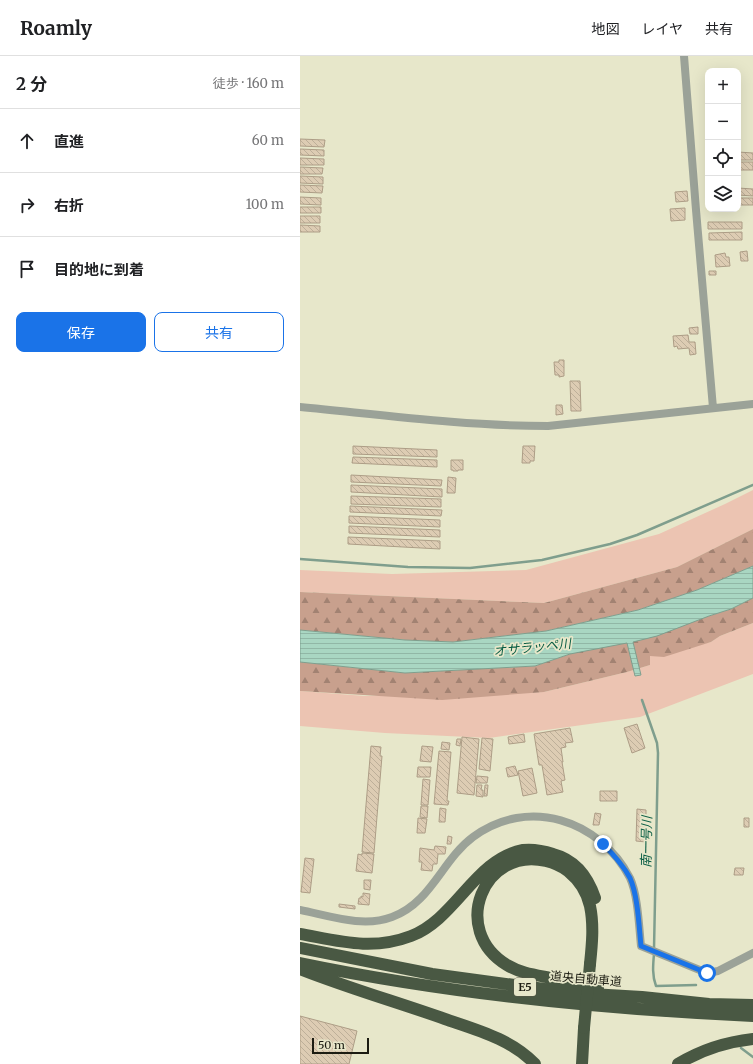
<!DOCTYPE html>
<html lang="ja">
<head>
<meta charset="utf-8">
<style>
  body { margin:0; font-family:Merriweather,"Noto Sans JP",serif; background:#f2f2f2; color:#202124 }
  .controls { position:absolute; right:12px; top:12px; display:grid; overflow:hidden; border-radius:8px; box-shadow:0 4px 16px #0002 }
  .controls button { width:36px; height:36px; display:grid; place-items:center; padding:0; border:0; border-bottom:1px solid #e0e0e0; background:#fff; color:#202124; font:20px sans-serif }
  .scale { position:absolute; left:12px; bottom:10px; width:57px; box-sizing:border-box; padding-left:4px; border:2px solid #1c1c12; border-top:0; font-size:11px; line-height:14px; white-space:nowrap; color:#1c1c12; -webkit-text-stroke:3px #e7e7ca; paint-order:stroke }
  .stop { position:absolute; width:12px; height:12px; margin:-9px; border:3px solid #1a73e8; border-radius:50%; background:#fff }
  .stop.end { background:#1a73e8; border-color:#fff; box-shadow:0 1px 4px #0008 }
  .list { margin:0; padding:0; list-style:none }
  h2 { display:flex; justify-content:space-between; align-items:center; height:52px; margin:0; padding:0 16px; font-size:17px }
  h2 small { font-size:13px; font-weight:400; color:#757577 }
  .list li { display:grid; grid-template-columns:26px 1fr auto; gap:12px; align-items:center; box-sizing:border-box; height:64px; padding:0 16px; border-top:1px solid #e0e0e0 }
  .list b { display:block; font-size:15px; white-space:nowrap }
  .list em { font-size:13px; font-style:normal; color:#757577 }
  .actions { display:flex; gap:8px; padding:12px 16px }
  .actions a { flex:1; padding:9px 0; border:1px solid #1a73e8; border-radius:8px; text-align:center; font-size:14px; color:#1a73e8 }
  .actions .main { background:#1a73e8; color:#fff }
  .icon { flex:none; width:22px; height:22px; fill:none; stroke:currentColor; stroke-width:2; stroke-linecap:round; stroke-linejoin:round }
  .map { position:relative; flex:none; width:453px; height:1008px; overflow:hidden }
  header { display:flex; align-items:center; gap:24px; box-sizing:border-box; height:56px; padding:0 20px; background:#fff; border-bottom:1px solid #e0e0e0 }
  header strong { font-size:19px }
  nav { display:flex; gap:22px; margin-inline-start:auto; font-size:14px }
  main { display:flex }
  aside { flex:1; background:#fff }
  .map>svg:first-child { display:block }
  .green { fill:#ecc4b2 }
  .forest { fill:url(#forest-firs) }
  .water { fill:url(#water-rules); stroke:#7f9e8d }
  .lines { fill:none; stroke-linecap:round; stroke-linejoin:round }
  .stream { stroke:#7f9e8d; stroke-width:2.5 }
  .building { fill:url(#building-back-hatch); stroke:#ad9d86 }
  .minor { stroke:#9ba298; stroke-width:8 }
  .motorway { stroke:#495843; stroke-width:12 }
  .motorway-bridge { stroke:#495843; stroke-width:12 }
  .route { stroke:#1a73e8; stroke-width:5 }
  .labels { text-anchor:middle; stroke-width:3.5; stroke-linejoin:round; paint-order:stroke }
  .shield { fill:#e7e7ca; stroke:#595949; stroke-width:1 }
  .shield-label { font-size:11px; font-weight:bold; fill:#1c1c12 }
  .street-label { font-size:12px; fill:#1c1c12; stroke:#e7e7ca }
  .water-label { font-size:13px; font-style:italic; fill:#095d44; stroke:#e7e7ca }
</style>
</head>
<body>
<header>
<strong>Roamly</strong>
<nav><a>地図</a><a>レイヤ</a><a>共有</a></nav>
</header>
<main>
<aside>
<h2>2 分<small>徒歩 · 160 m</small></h2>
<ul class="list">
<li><svg class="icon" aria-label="ahead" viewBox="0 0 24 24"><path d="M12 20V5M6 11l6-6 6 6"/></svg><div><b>直進</b></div><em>60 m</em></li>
<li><svg class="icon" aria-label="right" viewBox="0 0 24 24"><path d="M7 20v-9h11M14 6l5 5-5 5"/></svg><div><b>右折</b></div><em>100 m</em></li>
<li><svg class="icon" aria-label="arrive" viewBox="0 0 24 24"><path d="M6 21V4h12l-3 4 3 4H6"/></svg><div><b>目的地に到着</b></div></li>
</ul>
<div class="actions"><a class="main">保存</a><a>共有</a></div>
</aside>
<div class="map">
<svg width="453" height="1008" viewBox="0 0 453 1008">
  <defs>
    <pattern id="forest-firs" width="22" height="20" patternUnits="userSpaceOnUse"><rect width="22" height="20" fill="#c8a08d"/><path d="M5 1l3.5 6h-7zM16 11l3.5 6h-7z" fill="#a28272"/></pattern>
    <pattern id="water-rules" width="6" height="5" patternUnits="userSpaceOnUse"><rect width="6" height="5" fill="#a9d6c2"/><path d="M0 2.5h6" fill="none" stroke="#91b7a6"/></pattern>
    <pattern id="building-back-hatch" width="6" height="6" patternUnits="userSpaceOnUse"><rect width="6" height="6" fill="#ddccb3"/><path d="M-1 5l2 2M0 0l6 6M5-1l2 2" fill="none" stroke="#bdaf99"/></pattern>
  </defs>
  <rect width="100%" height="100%" fill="#e7e7ca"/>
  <path class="green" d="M453,434v39l-76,38 -133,36 -244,-11v-22l92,4 134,-4 133,-36 66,-30z
    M453,567v51l-113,43 -151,21 -104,-5 -85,-7v-35l65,5 179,-4 83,-20 23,-7v-9l61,-14 9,-6z"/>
  <path class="forest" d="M453,473v37l-56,24 -59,20 -92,21 -93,11 -48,-2 -105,-10v-38l244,11 133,-36z
    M453,542v25l-33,13 -9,6 -47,15 -14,-1v9l-23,7 -83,20 -102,8 -142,-9v-29l105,11 130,-7 35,-12 139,-38 22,-7z"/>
  <path class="water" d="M453,510v32l-22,11 -22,7 -52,20 -24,6 8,33 -6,1 -8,-33 -57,11 -35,12 -130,7 -105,-11v-32l105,10 48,2 93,-11 92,-21 59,-20z"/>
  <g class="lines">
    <path class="stream" d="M0,503l108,8 62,1 72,-8 68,-16 27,-9 116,-50
      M342,644l15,43 1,10 -4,196
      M354,898c-1,11 -2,22 2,32l40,-1
      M441,992l12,9"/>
  </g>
  <path class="building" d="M0,83l25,1 -1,7 -24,-1z
    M0,93l24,1v6l-24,-1z
    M438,96l15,1v7h-15z
    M0,102l24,1v6h-24z
    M438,106h15v8h-15z
    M0,111l23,1 -1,6h-22z
    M0,120l23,1v7l-23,-1z
    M0,129l23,1 -1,7 -22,-1z
    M438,132l15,1v7l-15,-1z
    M387,135l1,10 -12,1 -1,-10z
    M0,141l21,1v7l-21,-1z
    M438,142h15v7h-15z
    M0,151h21v6h-21z
    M385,152v12l-14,1 -1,-12z
    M0,160h20v7h-20z
    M408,166h34v7h-34z
    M0,169l20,1v6h-20z
    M442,176v8h-33v-7z
    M447,195l1,10h-7l-1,-9z
    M425,197l1,4h3l1,9 -14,1 -1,-12z
    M409,215h7v4h-7z
    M398,271v7h-8l-1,-6z
    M388,279l1,7h6l1,12 -6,1 -1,-7 -11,1 -1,-3 -3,1 -1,-11z
    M259,304h5v16l-5,1v-2h-4l-1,-13h5z
    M270,325h10l1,30h-10z
    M256,349h6l1,9 -7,1z
    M53,390l84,4v7l-84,-3z
    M223,390h12l-1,15h-4v2h-8z
    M53,401l84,3v7l-85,-4z
    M151,404h12v10h-5v1h-5v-1h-2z
    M51,419l91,5 -1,6 -90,-4z
    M148,421l8,1 -1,15h-8z
    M51,429l91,4v8l-91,-5z
    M51,440l90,3v8l-90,-3z
    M50,450l92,4 -1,6 -91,-4z
    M49,460l91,4v7l-91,-4z
    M49,470l91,4v7l-91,-4z
    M48,481l92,4v8l-92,-5z
    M337,668l8,24 -13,5 -8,-25z
    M270,672l3,14 -8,1 1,4 -5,1 2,14h-1l3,18 -4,1 2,11 -16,3 -5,-30h-3l-5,-31z
    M224,678l1,8 -16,2 -1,-7z
    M162,681l17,2 -5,56 -17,-2z
    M182,682l11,1 -3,32 -11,-2z
    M157,683h4l-1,7 -4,-1z
    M142,686l8,1 -1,7 -8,-1z
    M71,690l10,1 -1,9h2l-8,97 -12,-1z
    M122,690l11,1 -2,15 -11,-1z
    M139,695l12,1 -4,49h2l-1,4 -14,-1z
    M215,710l3,9 -10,2 -2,-9z
    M118,711h13l-1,10h-13z
    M232,712l5,25 -14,3 -5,-25z
    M177,720l11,1 -1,6h-11z
    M123,723l7,1 -2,25h-7z
    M177,729h5l-1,5h2v7l-7,-1z
    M185,729h3l-1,11h-3z
    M300,735h17v10h-17z
    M121,750h7l-1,12 -7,-1z
    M140,752l6,1 -1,13h-6z
    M337,753l9,1v32l-10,-1z
    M295,757l6,1 -2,11h-6z
    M118,762l9,1 -2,14h-8z
    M444,762h5v9h-5z
    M148,780l4,1 -1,7h-4z
    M135,790l11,1 -1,7h-7l-1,10h-4l-1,7 -11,-1 1,-8h-3l1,-14 14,2z
    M62,797l12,1 -2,19 -16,-2 2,-17 4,1z
    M5,802l9,1 -4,34 -9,-1z
    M435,812h9l-1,7h-9z
    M64,824h7l-1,10 -6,-1z
    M63,837l7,1 -1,11 -11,-1 1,-6h2v-2l2,1z
    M39,848l16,2v3l-16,-2z
    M0,960l57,15 -8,33h-49z"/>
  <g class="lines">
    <path class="minor" d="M384,0l12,154 17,198
      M0,351c83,8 165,19 248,19l205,-22
      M0,854c30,6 63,18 92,7 39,-14 50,-57 81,-80 55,-41 127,-17 157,41 8,17 9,49 11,68l66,27 11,-2 35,-18"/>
    <path class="motorway" d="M0,878c39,7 72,17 111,2 45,-17 64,-77 112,-86 10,-1 21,1 30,4 23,6 35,23 42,44
      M0,892l132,26 142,19 68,4 67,7 44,1
      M0,907c149,31 301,46 453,53
      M290,908c2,-19 4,-39 0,-58 -3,-14 -11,-26 -22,-35 -7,-5 -14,-8 -22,-10 -62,-15 -97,69 -39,104 13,8 29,10 44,13 16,4 32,7 47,10
      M0,913c48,19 97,33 145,50 32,11 66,20 90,45
      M282,1008l2,-36
      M378,1008c23,-14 48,-22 75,-25"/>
    <path class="motorway-bridge" d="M284,972l6,-64"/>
  </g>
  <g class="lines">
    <path class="route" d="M303,788c10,10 20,21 27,34 8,18 9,49 11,68l66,27"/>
  </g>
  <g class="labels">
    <rect class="shield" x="214" y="922" width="22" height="18" rx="3"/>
    <g class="shield-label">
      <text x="225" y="935">E5</text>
    </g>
    <g class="street-label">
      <text transform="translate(286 923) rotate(5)" y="4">道央自動車道</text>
    </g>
    <g class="water-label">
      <text transform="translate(232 591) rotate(-6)" y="5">オサラッペ川</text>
      <text transform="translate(346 786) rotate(-89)" y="5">南一号川</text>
    </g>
  </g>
</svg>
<div class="controls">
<button>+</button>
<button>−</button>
<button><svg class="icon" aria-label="locate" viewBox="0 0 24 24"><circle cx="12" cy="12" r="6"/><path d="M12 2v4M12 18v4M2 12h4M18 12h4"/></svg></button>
<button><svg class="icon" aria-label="layers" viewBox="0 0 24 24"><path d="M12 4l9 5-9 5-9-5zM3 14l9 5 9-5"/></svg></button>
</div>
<div class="scale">50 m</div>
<div class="stop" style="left:407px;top:917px"></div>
<div class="stop end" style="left:303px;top:788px"></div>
</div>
</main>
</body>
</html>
